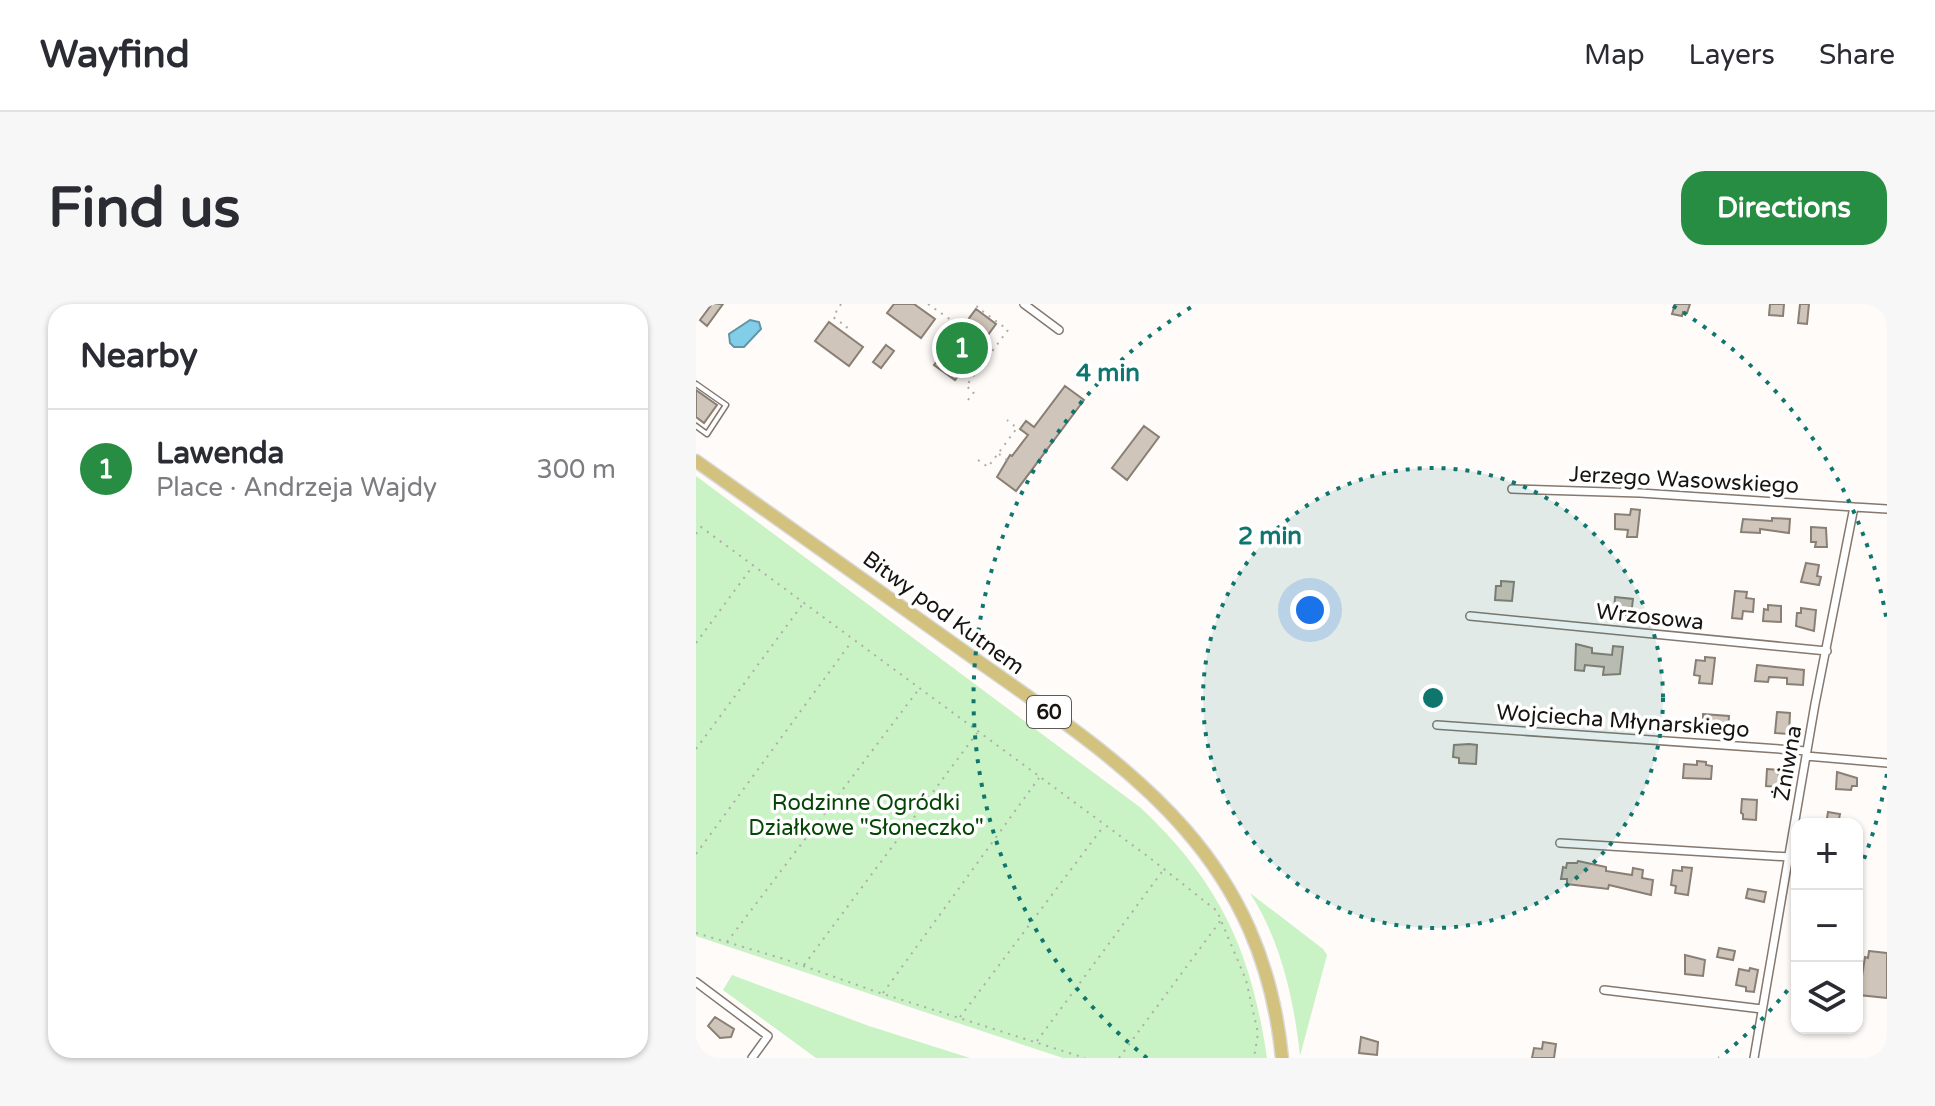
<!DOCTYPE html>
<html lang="en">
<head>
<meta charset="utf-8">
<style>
  body { margin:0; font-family:"Varela Round",sans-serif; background:#f7f7f7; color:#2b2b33 }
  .controls { position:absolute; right:24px; bottom:24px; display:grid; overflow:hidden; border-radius:16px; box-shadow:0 2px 6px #0004 }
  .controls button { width:72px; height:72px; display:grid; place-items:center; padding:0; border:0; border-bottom:2px solid #e1e1e2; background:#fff; color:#2b2b33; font:40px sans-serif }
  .you { position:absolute; left:614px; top:306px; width:28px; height:28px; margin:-20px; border:6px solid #fff; border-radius:50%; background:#1a73e8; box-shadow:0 0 0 12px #1a73e833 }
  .badge { display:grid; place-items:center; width:52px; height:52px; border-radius:50%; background:#278d42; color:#fff; font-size:26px; font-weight:700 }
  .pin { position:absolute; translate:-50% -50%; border:4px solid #fff; box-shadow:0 2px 8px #0006 }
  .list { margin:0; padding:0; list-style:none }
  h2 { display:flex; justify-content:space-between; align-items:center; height:104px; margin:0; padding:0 32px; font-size:34px }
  h2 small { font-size:26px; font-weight:400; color:#7c7c81 }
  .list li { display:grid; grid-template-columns:52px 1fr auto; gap:24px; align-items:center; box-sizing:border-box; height:120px; padding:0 32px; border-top:2px solid #e1e1e2 }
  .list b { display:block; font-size:30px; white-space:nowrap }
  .list p { margin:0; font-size:26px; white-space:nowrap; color:#7c7c81 }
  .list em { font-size:26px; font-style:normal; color:#7c7c81 }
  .icon { flex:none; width:44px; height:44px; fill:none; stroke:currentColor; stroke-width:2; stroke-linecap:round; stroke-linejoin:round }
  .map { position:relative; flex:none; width:1191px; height:754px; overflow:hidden; border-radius:24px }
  header { display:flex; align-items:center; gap:48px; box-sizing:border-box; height:112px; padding:0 40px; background:#fff; border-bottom:2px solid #e1e1e2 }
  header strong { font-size:38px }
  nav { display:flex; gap:44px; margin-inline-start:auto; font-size:28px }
  .intro { display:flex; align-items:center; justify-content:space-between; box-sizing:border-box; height:192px; padding:0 48px }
  h1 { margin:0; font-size:56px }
  .button { padding:20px 36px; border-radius:24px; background:#278d42; color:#fff; font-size:28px; font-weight:700 }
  main { display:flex; gap:48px; padding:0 48px }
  aside { flex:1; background:#fff; border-radius:24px; box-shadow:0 2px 6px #0004 }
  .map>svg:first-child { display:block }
  .green { fill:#c9f2c5 }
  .water { fill:#82cde8; stroke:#6295a7; stroke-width:2 }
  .building { fill:#d0c5ba; stroke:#897f74; stroke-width:2 }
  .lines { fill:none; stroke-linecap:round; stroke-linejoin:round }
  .lane-casing { stroke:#84786f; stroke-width:7 }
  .street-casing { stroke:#84786f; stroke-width:10 }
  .primary-casing { stroke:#dad9d9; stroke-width:15 }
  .path { stroke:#b0acaa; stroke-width:2; stroke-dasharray:2 6; stroke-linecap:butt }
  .lane { stroke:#fff; stroke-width:4 }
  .street { stroke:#fff; stroke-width:7 }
  .primary { stroke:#d3c27d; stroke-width:12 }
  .ring { fill:none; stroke:#0f766e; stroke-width:4; stroke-dasharray:4 8 }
  .labels { text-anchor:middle; stroke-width:7; stroke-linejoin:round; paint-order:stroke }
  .shield { fill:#fff; stroke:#5d5a57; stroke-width:2 }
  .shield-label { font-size:20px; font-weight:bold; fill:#17130f }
  .street-label { font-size:22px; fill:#17130f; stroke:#fff }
  .park-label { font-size:22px; fill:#044603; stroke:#fff }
  .centre { fill:#0f766e; stroke:#fff; stroke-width:4 }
  .ring-label { font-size:24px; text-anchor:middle; font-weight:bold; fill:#0f766e; stroke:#fff; stroke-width:7; stroke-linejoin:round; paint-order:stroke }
</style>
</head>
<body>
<header>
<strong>Wayfind</strong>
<nav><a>Map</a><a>Layers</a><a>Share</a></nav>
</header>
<div class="intro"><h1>Find us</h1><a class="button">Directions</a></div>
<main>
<aside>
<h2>Nearby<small></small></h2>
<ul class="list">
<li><span class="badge">1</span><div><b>Lawenda</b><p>Place · Andrzeja Wajdy</p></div><em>300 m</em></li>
</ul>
</aside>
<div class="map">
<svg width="1191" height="754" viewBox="0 0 1191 754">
  <rect width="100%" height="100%" fill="#fefbf9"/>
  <path class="green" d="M0,172l445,332c79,75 110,142 126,250h-204l-367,-122z
    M554,589l73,56 4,6 -27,101c-6,-56 -19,-115 -50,-163z
    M36,671l137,51 101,32h-154l-93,-68z"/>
  <path class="water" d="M54,16l9,2 2,7 -17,18h-10l-4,-4 -1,-9z"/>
  <path class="building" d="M16,0h11l-16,22 -7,-6z
    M198,0h20l21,15 -14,19 -34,-25z
    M979,0h15l-3,9 -4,-1 -1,4 -10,-2z
    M1074,0h14l-1,12 -14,-1z
    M1104,0h9l-2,20 -9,-1z
    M280,5l20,15 -41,56 -21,-15z
    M133,18l34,25 -14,19 -34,-25z
    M190,41l8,6 -13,17 -8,-6z
    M369,82l19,14 -68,91 -19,-14 13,-22 2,1 16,-21 -8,-6 6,-8 8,6z
    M0,86l21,15 -13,18 -8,-6z
    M448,122l15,11 -32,43 -15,-12z
    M935,205l9,1 -3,27h-10l1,-7 -13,-1v-15l15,1z
    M1076,214l18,1 -1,14 -29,-4v4l-19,-1 2,-13 29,2z
    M1115,223l15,1 1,19h-12l1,-5h-5z
    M1110,259l13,2 -2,11 4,1 -2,8 -18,-3z
    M805,277l13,1 -2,19 -17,-1 1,-14h5z
    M1039,287l12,1 -1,6 8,1 -1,13 -10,-1 -1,8 -10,-1z
    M919,293l18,2 -2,17 -17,-2z
    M1072,301l13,1v16l-18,-1 1,-12 4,1z
    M1105,304l15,2 -2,21 -18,-5 1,-13h4z
    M880,340l16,4v5l20,2 1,-9 10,1 -3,27 -17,1 1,-8 -19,-2 -1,6 -9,-1z
    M1009,353l10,1 -3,26 -13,-1 1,-7 -6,-1 2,-15 9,1z
    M1061,361l47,5 -1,15 -16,-1v-6l-18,-1 -1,5 -13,-1z
    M1081,408l13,1 -1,21 -14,-1z
    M1007,410l26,2 -1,14 -25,-2z
    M773,440l8,1 -1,19 -17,-1v-5l-6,-1 1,-12z
    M1001,457l9,1v3l6,1 -1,13 -28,-1 1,-14 13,1z
    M1071,465l12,1 -1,17 -12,-1z
    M1141,468l20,6v8h-5l-1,4 -15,-1z
    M1046,495l15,1 -1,20 -13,-1v-5l-2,-1z
    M1132,508l12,2 -2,10h-12z
    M882,557l28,6v4l26,4 1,-7 10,2 -1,8 11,2 -2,15 -42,-10 -1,4 -41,-5v-5h-6l2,-12 3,1 1,-5h10z
    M986,563l10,1 -4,27 -13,-2 1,-7 -5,-1 2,-15 9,1z
    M1052,585l18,3 -2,10 -18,-4z
    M1023,644l16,3 -2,9 -16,-3z
    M1173,647l18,2v45l-28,-3 6,-38 3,1z
    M989,651l20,5 -2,16 -18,-2z
    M1054,664l8,2 -4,22 -8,-1v-4l-10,-2 3,-16 10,2z
    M19,713l19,12 -3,8 -11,1 -12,-12z
    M665,733l17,5 -1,13 -18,-2z
    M847,738l13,2 -2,14h-22l2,-10 8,1z"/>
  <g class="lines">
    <defs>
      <path id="lane" d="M0,80l30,21 -19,29 -11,-8"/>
      <path id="street" d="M328,0l35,26
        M816,185l128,4 214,14
        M774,312l357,35
        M741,421l370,26
        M1110,452l81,7
        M864,539l229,14
        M0,678l72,54 -16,22
        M908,686l158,19
        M1058,754l61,-354 39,-197 33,2"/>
      <path id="primary" d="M0,157c88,62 175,124 262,186 159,113 303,197 324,411"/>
    </defs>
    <use href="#lane" class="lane-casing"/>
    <use href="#street" class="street-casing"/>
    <use href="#primary" class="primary-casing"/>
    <path class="path" d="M145,0l-8,13 14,10 -4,5
      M232,0l23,16
      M285,37l11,9
      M265,64l12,9
      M272,96l6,-8 -8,-6 42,-56 -31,-23 2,-3
      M303,150l8,6
      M282,156l10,7 29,-39 -10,-8
      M0,230l5,-7 449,331 67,53 29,69 12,53 -4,25
      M0,339l56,-76
      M0,445l106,-144
      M0,550l156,-213
      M0,629l88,26 90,32 211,67
      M31,638l192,-253
      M108,661l173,-232
      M187,689l156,-215
      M264,713l143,-190
      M341,737l127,-172
      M423,754l102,-138"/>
    <use href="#lane" class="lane"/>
    <use href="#street" class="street"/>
    <use href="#primary" class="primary"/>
  </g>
  <circle cx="737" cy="394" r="230" fill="#0f766e" fill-opacity=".12"/>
  <g class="ring">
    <circle cx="737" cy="394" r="230"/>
    <path d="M1191 470A460 460 0 0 1 1162 570M1099 677A460 460 0 0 1 1023 754M451 754A460 460 0 0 1 497 2M977 2A460 460 0 0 1 1191 318"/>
  </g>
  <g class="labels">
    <rect class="shield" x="331" y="392" width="44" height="32" rx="6"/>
    <g class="shield-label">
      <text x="353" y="415">60</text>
    </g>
    <g class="street-label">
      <text transform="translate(988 175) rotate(3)" y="8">Jerzego Wasowskiego</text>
      <text transform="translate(248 308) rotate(36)" y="8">Bitwy pod Kutnem</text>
      <text transform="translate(954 312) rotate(6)" y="8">Wrzosowa</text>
      <text transform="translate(927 416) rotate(4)" y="8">Wojciecha Młynarskiego</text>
      <text transform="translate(1091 459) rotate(-80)" y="8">Żniwna</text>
    </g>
    <g class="park-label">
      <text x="170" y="506">Rodzinne Ogródki<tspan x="170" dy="25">Działkowe "Słoneczko"</tspan></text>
    </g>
  </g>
  <circle cx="737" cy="394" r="12" class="centre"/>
  <g class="ring-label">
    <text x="412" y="77">4 min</text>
    <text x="574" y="240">2 min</text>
  </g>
</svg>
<div class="controls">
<button>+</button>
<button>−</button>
<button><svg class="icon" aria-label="layers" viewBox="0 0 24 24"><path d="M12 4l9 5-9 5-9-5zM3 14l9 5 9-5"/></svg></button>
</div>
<div class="you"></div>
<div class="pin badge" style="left:266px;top:44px">1</div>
</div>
</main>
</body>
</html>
